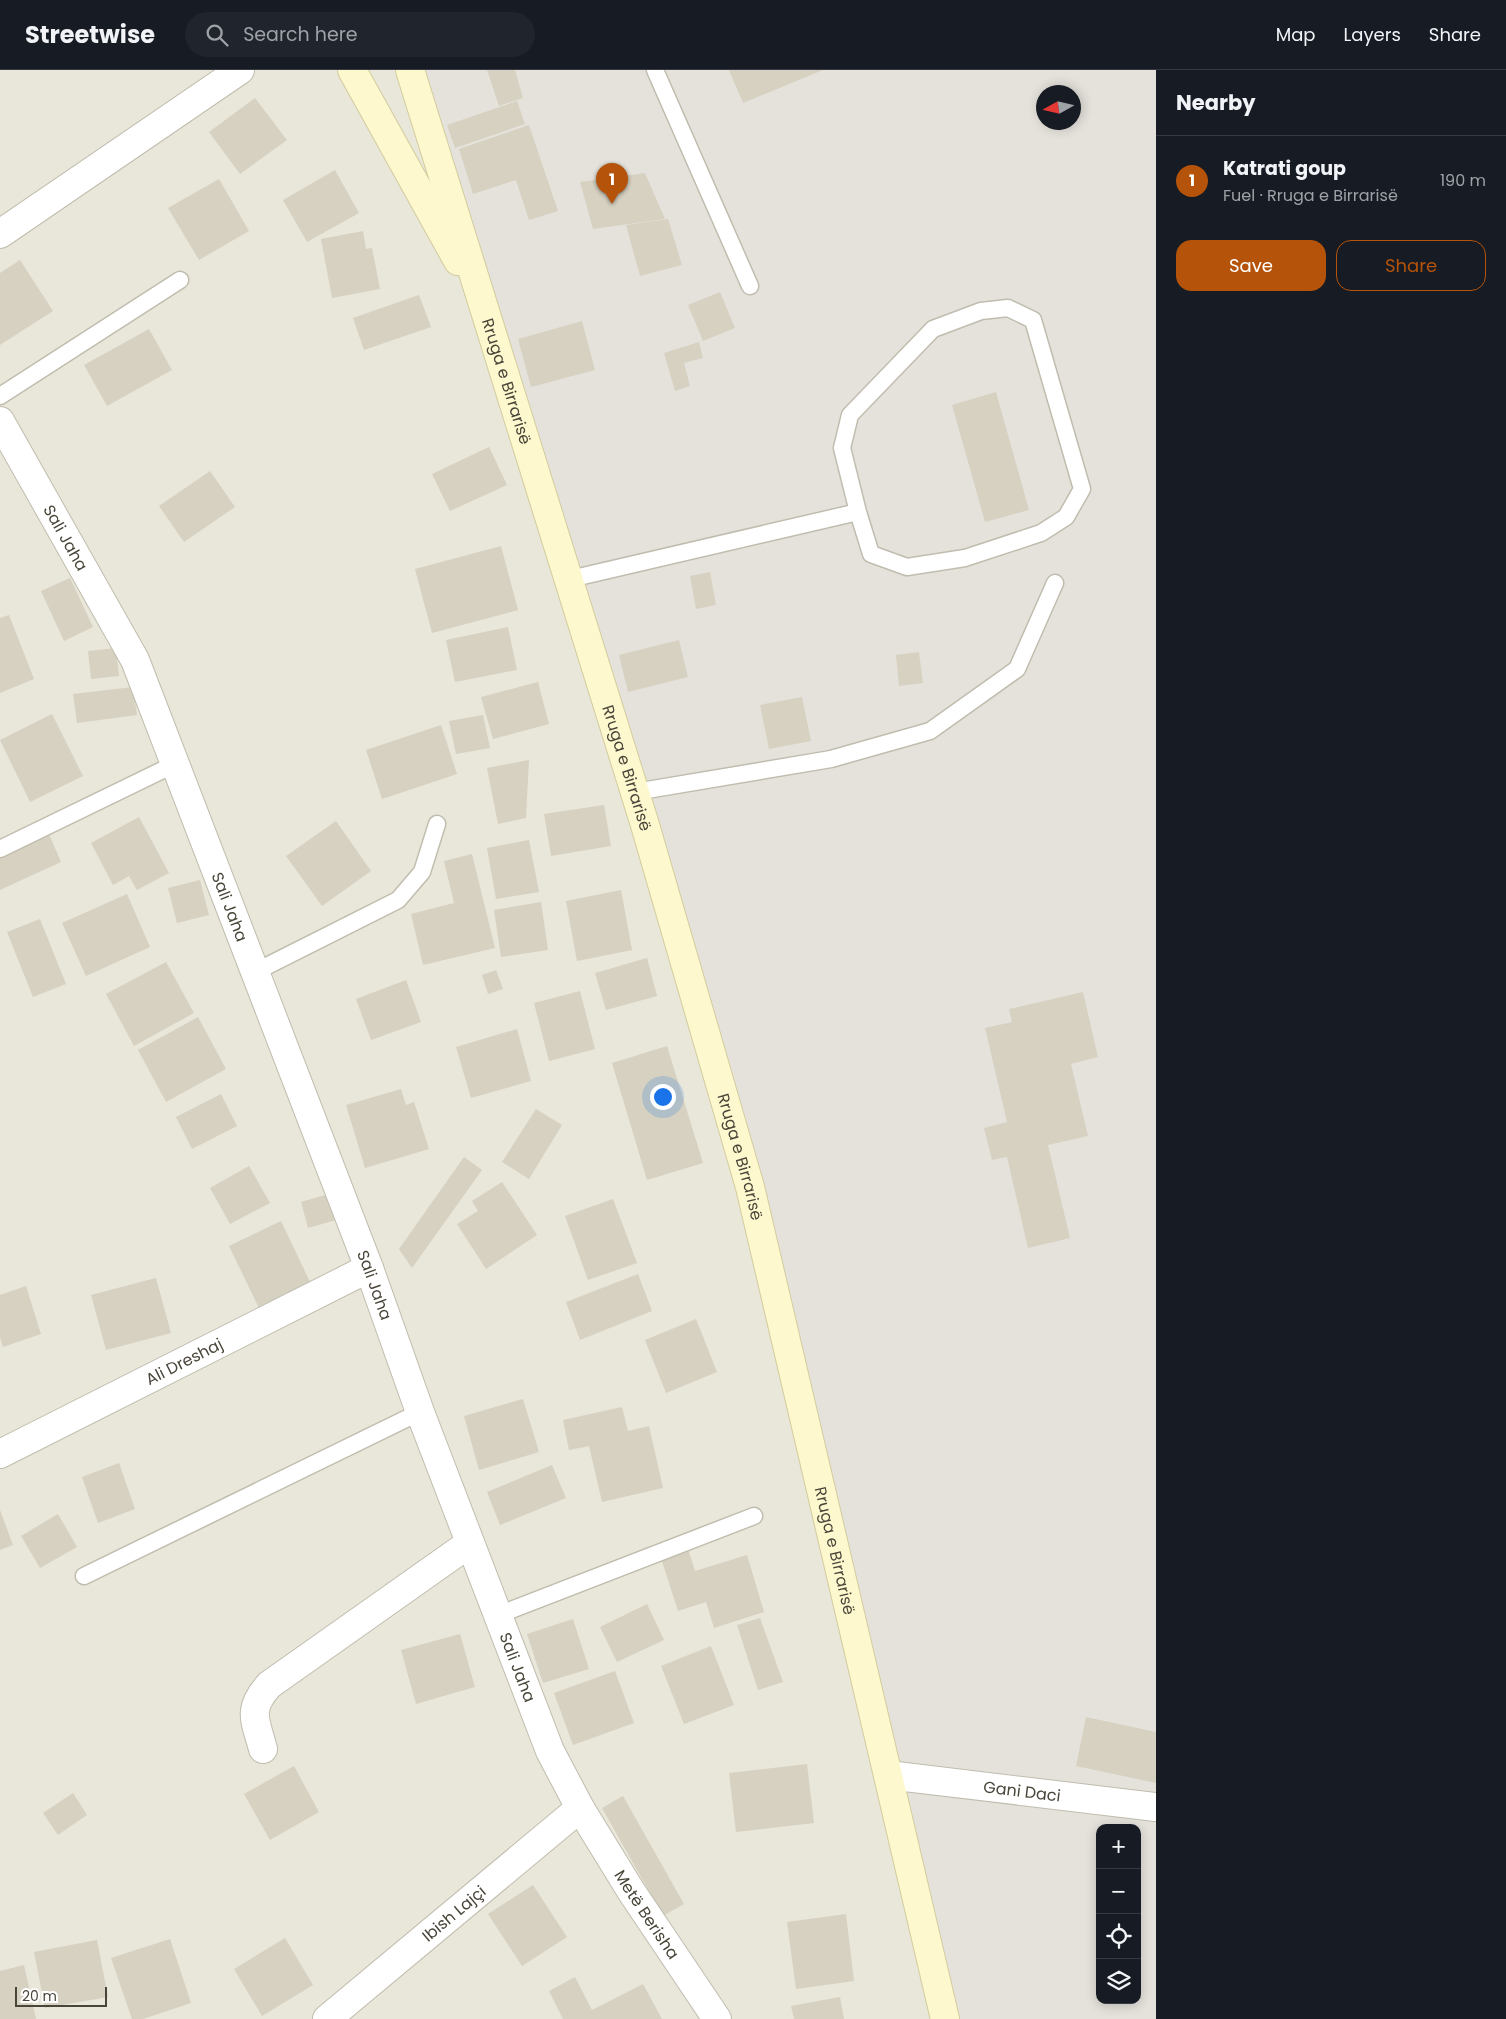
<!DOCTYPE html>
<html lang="en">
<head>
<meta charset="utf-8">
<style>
  body { margin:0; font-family:Poppins,sans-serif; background:#20242c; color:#f1f3f6 }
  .controls { position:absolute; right:15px; bottom:15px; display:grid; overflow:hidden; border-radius:10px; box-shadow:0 2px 12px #0003 }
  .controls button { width:45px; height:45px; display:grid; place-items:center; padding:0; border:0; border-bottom:1px solid #363941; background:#171b24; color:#f1f3f6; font:25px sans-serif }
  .compass { position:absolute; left:1036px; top:15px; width:45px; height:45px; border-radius:50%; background:#171b24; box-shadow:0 2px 12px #0003; rotate:262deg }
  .scale { position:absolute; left:15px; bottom:12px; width:92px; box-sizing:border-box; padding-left:5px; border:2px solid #494539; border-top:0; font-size:14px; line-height:18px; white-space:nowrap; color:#494539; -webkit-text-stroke:4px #fff; paint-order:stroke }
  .you { position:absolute; left:662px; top:1026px; width:18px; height:18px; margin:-12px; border:4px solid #fff; border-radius:50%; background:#1a73e8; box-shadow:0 0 0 8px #1a73e833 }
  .badge { display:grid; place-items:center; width:32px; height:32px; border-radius:50%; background:#b45309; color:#fff; font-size:16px; font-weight:700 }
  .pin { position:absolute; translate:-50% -41px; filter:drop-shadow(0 1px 2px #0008) }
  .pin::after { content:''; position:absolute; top:26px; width:18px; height:15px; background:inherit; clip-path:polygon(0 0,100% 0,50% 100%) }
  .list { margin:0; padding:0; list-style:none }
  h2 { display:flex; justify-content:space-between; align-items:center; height:65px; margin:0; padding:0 20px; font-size:21px }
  h2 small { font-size:16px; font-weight:400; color:#9ea1a6 }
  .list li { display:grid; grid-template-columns:32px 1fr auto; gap:15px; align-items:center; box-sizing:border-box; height:90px; padding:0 20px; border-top:1px solid #363941 }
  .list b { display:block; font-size:19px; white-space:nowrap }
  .list p { margin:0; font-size:16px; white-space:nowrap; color:#9ea1a6 }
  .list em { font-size:16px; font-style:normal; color:#9ea1a6 }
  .actions { display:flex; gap:10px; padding:15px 20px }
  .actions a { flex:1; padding:11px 0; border:1px solid #b45309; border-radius:15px; text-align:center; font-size:18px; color:#b45309 }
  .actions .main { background:#b45309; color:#fff }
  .icon { flex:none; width:28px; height:28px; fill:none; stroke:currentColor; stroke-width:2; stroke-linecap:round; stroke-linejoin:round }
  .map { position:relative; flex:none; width:1156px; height:1949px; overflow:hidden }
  header { display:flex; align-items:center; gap:30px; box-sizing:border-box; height:70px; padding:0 25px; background:#171b24; border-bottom:1px solid #363941 }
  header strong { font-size:24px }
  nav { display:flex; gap:28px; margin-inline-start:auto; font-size:18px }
  .search { width:350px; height:45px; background:#20242c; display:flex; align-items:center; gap:12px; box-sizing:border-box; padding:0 18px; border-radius:28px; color:#9ea1a6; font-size:19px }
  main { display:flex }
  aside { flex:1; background:#171b24 }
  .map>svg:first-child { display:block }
  .residential { fill:#e9e6da; fill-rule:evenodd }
  .industrial { fill:#e5e2dc; fill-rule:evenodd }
  .building { fill:#d6d1c1 }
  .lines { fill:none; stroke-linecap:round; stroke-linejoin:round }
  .lane-casing { stroke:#c0bdae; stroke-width:19 }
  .street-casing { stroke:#c0bdae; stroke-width:30 }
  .secondary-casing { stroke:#d3cc9d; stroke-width:30 }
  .lane { stroke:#fff; stroke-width:16 }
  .street { stroke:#fff; stroke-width:28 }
  .secondary { stroke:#fdf8ce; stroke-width:28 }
  .labels { text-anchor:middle; stroke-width:4.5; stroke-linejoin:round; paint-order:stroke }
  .street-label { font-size:16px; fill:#494539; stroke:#fff }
</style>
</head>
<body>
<header>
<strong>Streetwise</strong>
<div class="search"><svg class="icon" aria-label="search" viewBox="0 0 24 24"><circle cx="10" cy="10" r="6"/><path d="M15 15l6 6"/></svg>Search here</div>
<nav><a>Map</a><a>Layers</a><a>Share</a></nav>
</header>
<main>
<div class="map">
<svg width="1156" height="1949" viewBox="0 0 1156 1949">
  <rect width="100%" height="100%" fill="#f5f3eb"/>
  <path class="residential" d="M0,0h1156v1949h-1156zM1044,22h30v30h-30zM1100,1758h37v172h-37z"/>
  <path class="industrial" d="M410,0h746v1949h-211l-195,-832zM1044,22h30v30h-30zM1100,1758h37v172h-37z"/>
  <path class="building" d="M487,0h28l8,28 -24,8z
    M729,0h94l-80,33z
    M255,28l32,42 -47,34 -31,-42z
    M517,31l8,23 -70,24 -8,-23z
    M529,55l29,86 -29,9 -13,-40 -43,14 -14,-45z
    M335,100l24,43 -52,29 -24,-42z
    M645,103l20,46 -72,10 -13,-47z
    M219,109l30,52 -50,29 -31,-52z
    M668,149l14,46 -42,11 -14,-51z
    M363,161l3,18 6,-1 8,41 -48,9 -11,-59z
    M20,190l33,51 -53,34v-72z
    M720,222l15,36 -32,13 -15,-36z
    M419,225l12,32 -67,23 -11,-32z
    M582,251l13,49 -64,17 -13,-48z
    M149,259l23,41 -65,36 -23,-41z
    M699,272l4,16 -19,5 6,23 -15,5 -11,-38z
    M996,322l33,118 -44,12 -33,-117z
    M489,377l18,38 -57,26 -18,-37z
    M210,401l25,36 -51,35 -25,-36z
    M501,476l17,64 -86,23 -17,-64z
    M710,502l6,33 -20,4 -6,-33z
    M70,508l23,49 -29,14 -23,-50z
    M9,545l25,64 -34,14v-75z
    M508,557l9,43 -62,12 -9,-42z
    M679,570l9,37 -60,15 -9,-37z
    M116,578l3,28 -28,3 -3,-28z
    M919,582l4,31 -24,3 -3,-31z
    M538,612l11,42 -56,15 -12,-42z
    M133,617l4,28 -60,8 -4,-29z
    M802,627l9,44 -42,8 -9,-44z
    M52,644l31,62 -53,26 -30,-62z
    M483,645l7,33 -34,6 -7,-33z
    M441,655l16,49 -75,25 -16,-49z
    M529,690l-3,58 -28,6 -11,-56z
    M604,735l7,41 -60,10 -7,-42z
    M139,747l30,56 -32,17 -8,-14 -16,9 -22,-42z
    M336,751l35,50 -49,35 -36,-50z
    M49,764l12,28 -61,28v-33z
    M529,770l10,52 -43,7 -9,-51z
    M472,784l23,94 -72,17 -12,-51 43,-11 -10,-42z
    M200,810l9,35 -32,8 -9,-35z
    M621,820l11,60 -55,11 -11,-60z
    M127,824l23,53 -64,29 -24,-53z
    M541,832l7,48 -47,7 -7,-47z
    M40,849l26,65 -33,13 -26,-65z
    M647,888l10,38 -51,14 -11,-37z
    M166,892l28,51 -60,33 -28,-52z
    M496,900l7,19 -15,5 -6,-19z
    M406,910l15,42 -50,18 -15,-41z
    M580,921l15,58 -46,12 -15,-58z
    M1083,922l15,65 -27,7 17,72 -40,9 22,93 -42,10 -21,-91 -15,3 -8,-32 23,-6 -22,-94 27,-6 -3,-13z
    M198,947l28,52 -60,33 -28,-52z
    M517,959l14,52 -60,17 -15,-51z
    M667,976l36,117 -56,17 -35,-117z
    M401,1019l5,16 8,-3 15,47 -64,19 -19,-63z
    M221,1024l16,32 -45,23 -16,-32z
    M536,1039l26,16 -33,54 -27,-17z
    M464,1087l18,13 -70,98 -13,-19z
    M249,1096l21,37 -40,21 -20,-36z
    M502,1112l35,53 -51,34 -29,-45 21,-13 -6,-10z
    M329,1124l7,26 -28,8 -7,-26z
    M613,1129l24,64 -49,17 -23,-64z
    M281,1151l30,63 -52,24 -30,-62z
    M638,1204l14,37 -72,29 -14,-38z
    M156,1208l15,55 -65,17 -15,-55z
    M26,1216l15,48 -38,13 -3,-10v-42z
    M696,1249l21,53 -51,21 -21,-53z
    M523,1329l16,53 -60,18 -15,-54z
    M622,1337l6,24 21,-5 14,62 -61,14 -13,-56 -20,4 -6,-30z
    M119,1393l16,46 -37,14 -16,-46z
    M552,1395l14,33 -66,27 -13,-33z
    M0,1440l13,35 -13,5z
    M58,1444l19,33 -37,21 -19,-32z
    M687,1476l8,25 52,-16 17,57 -50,16 -8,-26 -28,9 -18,-56z
    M647,1534l17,36 -47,22 -17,-35z
    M760,1548l23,64 -25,8 -21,-65z
    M573,1549l16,50 -46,14 -16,-49z
    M460,1564l15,53 -59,17 -15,-54z
    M711,1576l23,59 -50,19 -23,-58z
    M615,1601l19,52 -61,22 -19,-52z
    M1086,1647l70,15v51l-80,-17z
    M807,1694l7,59 -78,9 -7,-59z
    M294,1696l25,46 -49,28 -26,-46z
    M73,1723l14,22 -29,20 -15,-22z
    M623,1726l61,108 -21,12 -61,-108z
    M533,1815l34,52 -45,29 -34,-52z
    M846,1844l8,67 -58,8 -9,-67z
    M285,1868l28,47 -51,31 -28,-47z
    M170,1869l21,64 -48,16h-11l-21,-61z
    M97,1870l11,57 -63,11 -11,-56z
    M24,1895l12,54h-36v-48z
    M575,1907l17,33 51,-26 19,35h-99l-14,-28z
    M840,1927l4,22h-50l-3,-13z"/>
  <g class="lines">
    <defs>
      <path id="lane" d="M655,0l95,216
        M0,326l180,-116
        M570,509l288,-67 -16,-64 8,-33 83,-86 48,-18 27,-3 25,12 49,169 -16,28 -25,16 -76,25 -58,9 -36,-13 -13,-42
        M635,722l196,-33 99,-28 87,-62 38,-86
        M0,779l175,-85
        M255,902l143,-72 24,-28 15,-48
        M84,1506l336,-164
        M498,1545l256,-99"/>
      <g id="street">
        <path d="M0,164l240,-164"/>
        <path id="s1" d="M0,351l135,239 234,608 51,144 130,339 30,57 51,83 86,128"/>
        <path id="s2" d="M0,1384l369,-186"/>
        <path d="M263,1679c-8,-30 -16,-39 6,-64l201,-142"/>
        <path id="s3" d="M888,1705l268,32"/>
        <path id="s4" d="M327,1949l253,-211"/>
      </g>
      <g id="secondary">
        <path d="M352,0l106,191"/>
        <path id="s5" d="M410,0l235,755 105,362 195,832"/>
      </g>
    </defs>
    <use href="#lane" class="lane-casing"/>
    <use href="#street" class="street-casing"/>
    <use href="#secondary" class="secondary-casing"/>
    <use href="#lane" class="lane"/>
    <use href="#street" class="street"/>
    <use href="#secondary" class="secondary"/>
  </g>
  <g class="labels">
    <g class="street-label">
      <text dy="6" stroke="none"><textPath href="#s5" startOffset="326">Rruga e Birrarisë</textPath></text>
      <text dy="6" stroke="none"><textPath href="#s1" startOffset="134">Sali Jaha</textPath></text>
      <text dy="6" stroke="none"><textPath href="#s5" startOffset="731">Rruga e Birrarisë</textPath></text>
      <text dy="6" stroke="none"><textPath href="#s1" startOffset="539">Sali Jaha</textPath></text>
      <text dy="6" stroke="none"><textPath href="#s5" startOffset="1136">Rruga e Birrarisë</textPath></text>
      <text dy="6" stroke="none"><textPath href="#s1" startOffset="944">Sali Jaha</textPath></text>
      <text dy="6" stroke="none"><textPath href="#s2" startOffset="206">Ali Dreshaj</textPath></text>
      <text dy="6" stroke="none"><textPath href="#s5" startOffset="1541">Rruga e Birrarisë</textPath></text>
      <text dy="6" stroke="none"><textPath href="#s1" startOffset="1352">Sali Jaha</textPath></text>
      <text dy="6" stroke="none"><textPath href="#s3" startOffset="135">Gani Daci</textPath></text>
      <text dy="6" stroke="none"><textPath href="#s4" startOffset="165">Ibish Lajçi</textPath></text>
      <text dy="6" stroke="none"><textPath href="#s1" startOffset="1632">Metë Berisha</textPath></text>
    </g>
  </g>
</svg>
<div class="controls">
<button>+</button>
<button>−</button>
<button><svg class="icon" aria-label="locate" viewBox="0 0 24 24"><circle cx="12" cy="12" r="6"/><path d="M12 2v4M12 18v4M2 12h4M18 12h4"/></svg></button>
<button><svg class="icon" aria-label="layers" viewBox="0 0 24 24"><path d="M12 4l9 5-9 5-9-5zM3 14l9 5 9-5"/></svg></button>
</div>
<svg class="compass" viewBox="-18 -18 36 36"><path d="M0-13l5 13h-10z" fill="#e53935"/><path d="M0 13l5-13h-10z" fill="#9ea1a6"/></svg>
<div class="scale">20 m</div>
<div class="you"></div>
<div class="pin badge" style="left:612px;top:134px">1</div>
</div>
<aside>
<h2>Nearby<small></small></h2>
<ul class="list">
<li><span class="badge">1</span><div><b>Katrati goup</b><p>Fuel · Rruga e Birrarisë</p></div><em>190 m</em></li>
</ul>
<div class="actions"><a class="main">Save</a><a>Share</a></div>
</aside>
</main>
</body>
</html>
